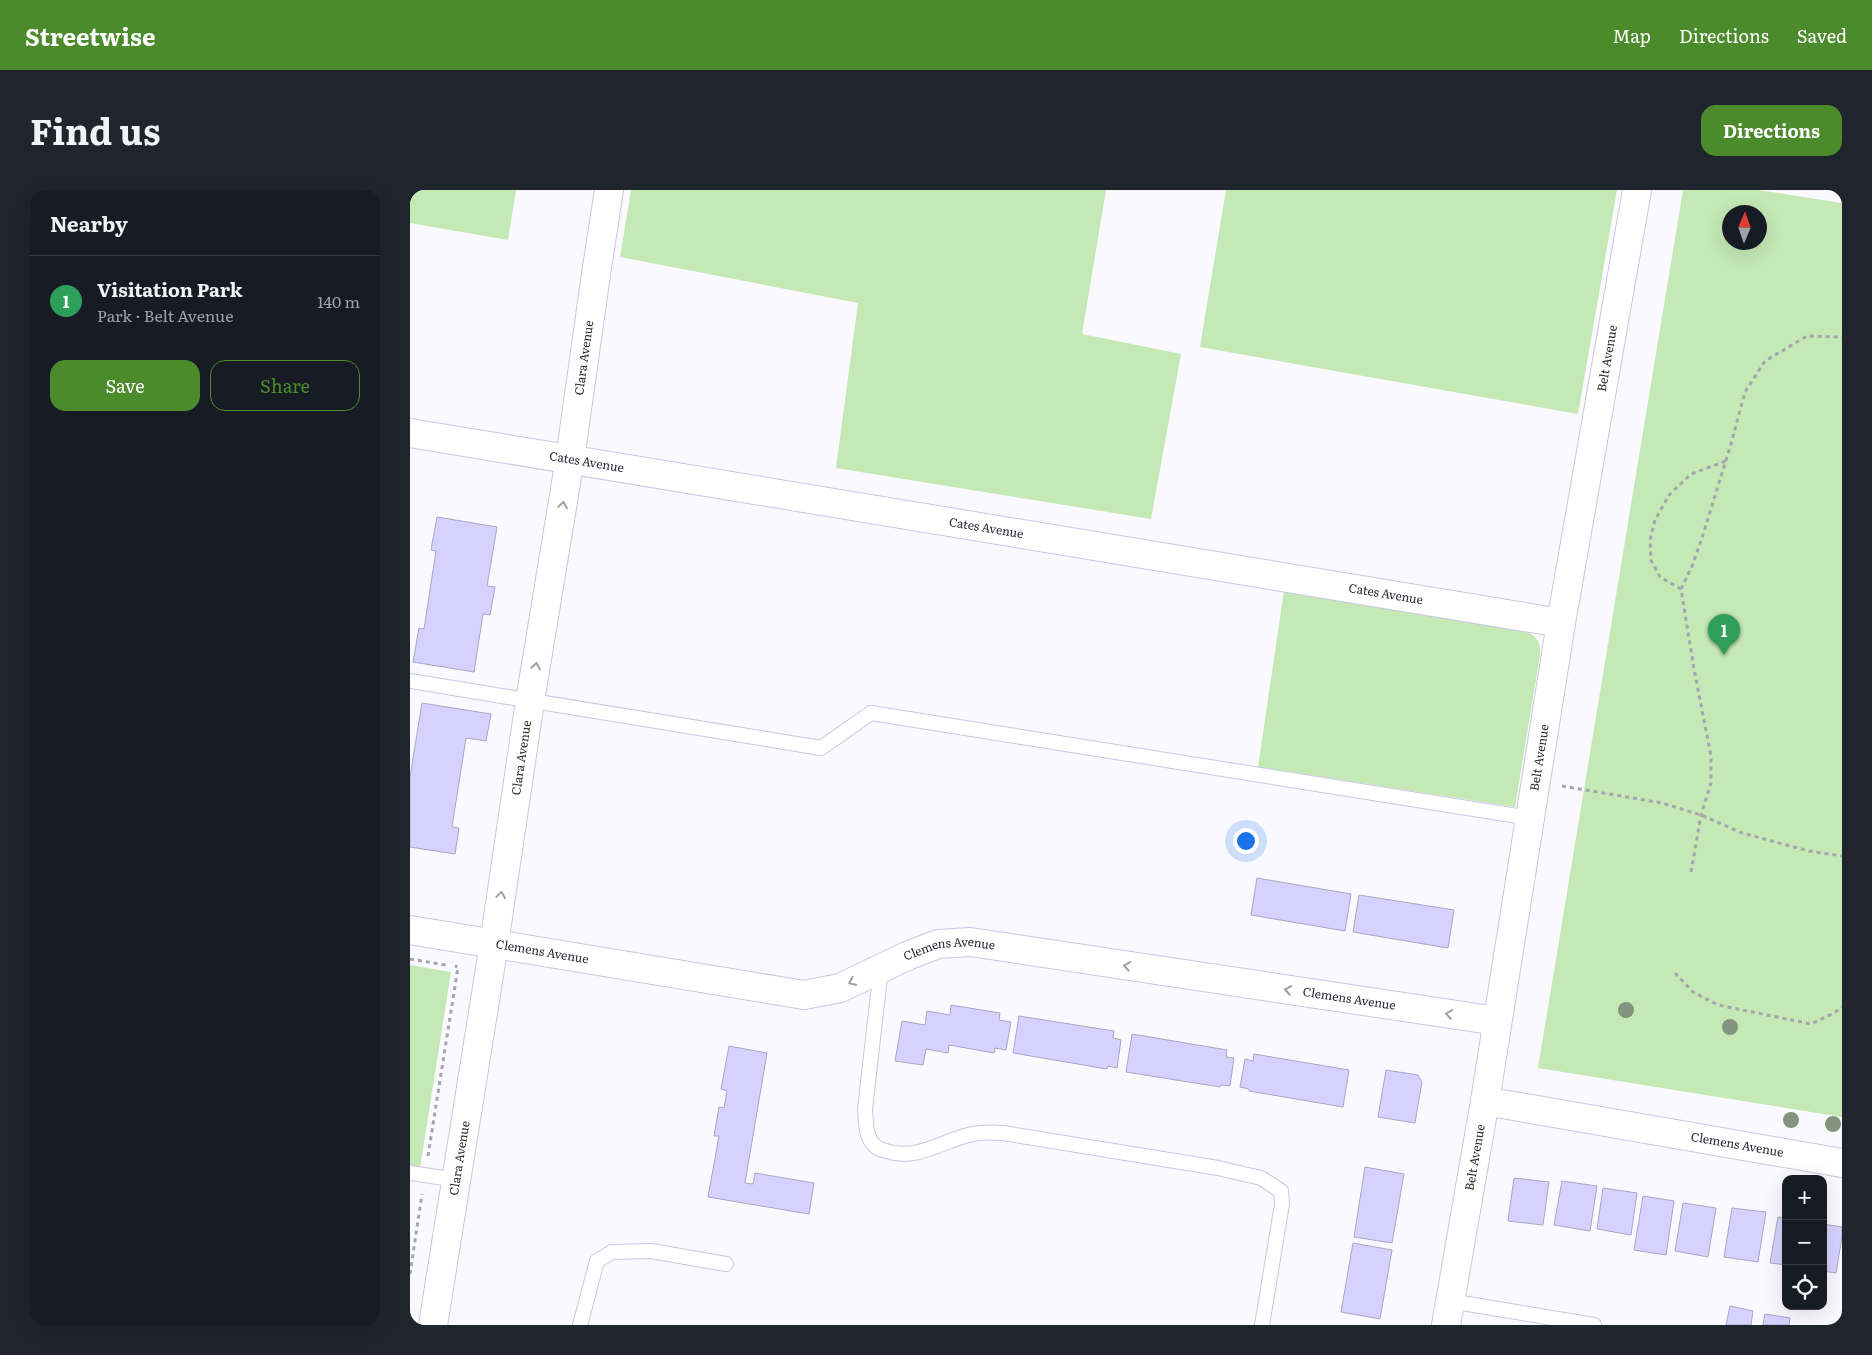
<!DOCTYPE html>
<html lang="en">
<head>
<meta charset="utf-8">
<style>
  body { margin:0; font-family:Literata,serif; background:#20242c; color:#f1f3f6 }
  .controls { position:absolute; right:15px; bottom:15px; display:grid; overflow:hidden; border-radius:10px; box-shadow:0 5px 20px #0002 }
  .controls button { width:45px; height:45px; display:grid; place-items:center; padding:0; border:0; border-bottom:1px solid #363941; background:#171b24; color:#f1f3f6; font:25px sans-serif }
  .compass { position:absolute; left:1312px; top:15px; width:45px; height:45px; border-radius:50%; background:#171b24; box-shadow:0 5px 20px #0002; rotate:2deg }
  .you { position:absolute; left:835px; top:650px; width:18px; height:18px; margin:-12px; border:4px solid #fff; border-radius:50%; background:#1a73e8; box-shadow:0 0 0 8px #1a73e833 }
  .badge { display:grid; place-items:center; width:32px; height:32px; border-radius:50%; background:#4c8b2b; color:#fff; font-size:16px; font-weight:700 }
  .pin { position:absolute; translate:-50% -41px; filter:drop-shadow(0 1px 2px #0008) }
  .pin::after { content:''; position:absolute; top:26px; width:18px; height:15px; background:inherit; clip-path:polygon(0 0,100% 0,50% 100%) }
  .list { margin:0; padding:0; list-style:none }
  h2 { display:flex; justify-content:space-between; align-items:center; height:65px; margin:0; padding:0 20px; font-size:21px }
  h2 small { font-size:16px; font-weight:400; color:#9ea1a6 }
  .list li { display:grid; grid-template-columns:32px 1fr auto; gap:15px; align-items:center; box-sizing:border-box; height:90px; padding:0 20px; border-top:1px solid #363941 }
  .list b { display:block; font-size:19px; white-space:nowrap }
  .list p { margin:0; font-size:16px; white-space:nowrap; color:#9ea1a6 }
  .list em { font-size:16px; font-style:normal; color:#9ea1a6 }
  .actions { display:flex; gap:10px; padding:15px 20px }
  .actions a { flex:1; padding:11px 0; border:1px solid #4c8b2b; border-radius:15px; text-align:center; font-size:18px; color:#4c8b2b }
  .actions .main { background:#4c8b2b; color:#fff }
  .icon { flex:none; width:28px; height:28px; fill:none; stroke:currentColor; stroke-width:2; stroke-linecap:round; stroke-linejoin:round }
  .map { position:relative; flex:none; width:1432px; height:1135px; overflow:hidden; border-radius:15px }
  header { display:flex; align-items:center; gap:30px; box-sizing:border-box; height:70px; padding:0 25px; background:#4c8b2b; color:#fff }
  header strong { font-size:24px }
  nav { display:flex; gap:28px; margin-inline-start:auto; font-size:18px }
  .intro { display:flex; align-items:center; justify-content:space-between; box-sizing:border-box; height:120px; padding:0 30px }
  h1 { margin:0; font-size:35px }
  .button { padding:12px 22px; border-radius:15px; background:#4c8b2b; color:#fff; font-size:18px; font-weight:700 }
  main { display:flex; gap:30px; padding:0 30px }
  aside { flex:1; background:#171b24; border-radius:15px; box-shadow:0 5px 20px #0002 }
  .map>svg:first-child { display:block }
  .green { fill:#c4e9b5; fill-rule:evenodd }
  .building { fill:#d7d1ff; stroke:#aaa6c3 }
  .lines { fill:none; stroke-linecap:round; stroke-linejoin:round }
  .service-casing { stroke:#cac6e4; stroke-width:16 }
  .minor-casing { stroke:#cac6e4; stroke-width:30 }
  .path { stroke:#a5a5ad; stroke-width:3; stroke-dasharray:4 4; stroke-linecap:butt }
  .service { stroke:#fff; stroke-width:14 }
  .minor { stroke:#fff; stroke-width:28 }
  .tree { fill:#83947e }
  .oneway { stroke:#9f9fa4 }
  .labels { text-anchor:middle; stroke-width:4; stroke-linejoin:round; paint-order:stroke }
  .street-label { font-size:12px; fill:#2a2934; stroke:#fff }
</style>
</head>
<body>
<header>
<strong>Streetwise</strong>
<nav><a>Map</a><a>Directions</a><a>Saved</a></nav>
</header>
<div class="intro"><h1>Find us</h1><a class="button">Directions</a></div>
<main>
<aside>
<h2>Nearby<small></small></h2>
<ul class="list">
<li><span class="badge" style="background:#2e9e5b">1</span><div><b>Visitation Park</b><p>Park · Belt Avenue</p></div><em>140 m</em></li>
</ul>
<div class="actions"><a class="main">Save</a><a>Share</a></div>
</aside>
<div class="map">
<svg width="1432" height="1135" viewBox="0 0 1432 1135">
  <rect width="100%" height="100%" fill="#f9f9ff"/>
  <path class="green" d="M0,0h106l-8,50 -98,-17z
    M221,0h475l-24,144 99,20 -30,165 -315,-51 22,-165 -238,-46z
    M816,0h391l-39,224 -378,-67z
    M1273,0h76l83,13v914l-304,-49zM1320,22h30v30h-30z
    M874,401l238,39c14,5 19,10 18,25l-25,152 -257,-40z
    M0,775l41,7 -31,196 -10,-2z"/>
  <path class="building" d="M27,327l60,10 -10,59 8,1 -5,28 -7,-1 -9,58 -61,-10 6,-34 5,1 12,-78 -5,-1z
    M12,513l69,11 -5,27 -20,-3 -14,89 7,1 -4,26 -45,-7v-70z
    M847,688l94,16 -6,37 -94,-16z
    M949,705l95,15 -6,38 -95,-16z
    M541,815l49,8 -1,7 12,2 -5,28 -11,-2 -1,5 -45,-8 -1,8 -22,-4 -3,16 -28,-4 7,-40 23,4 2,-14 23,4z
    M609,826l95,15 -1,7 8,2 -4,28 -9,-2 -1,3 -94,-16z
    M722,844l95,16 -1,7 8,1 -4,28 -9,-1 -1,2 -94,-15z
    M319,856l38,7 -22,130 8,1 2,-11 59,10 -5,31 -101,-17 11,-61h-5l5,-29 5,1 3,-17 -6,-2z
    M844,864l95,16 -6,37 -94,-16v-2l-9,-2 5,-28 8,2z
    M976,880l32,5 4,7 -7,41 -37,-6z
    M955,977l39,7 -12,69 -38,-6z
    M1104,988l35,4 -6,43 -35,-4z
    M1152,991l35,5 -7,45 -36,-6z
    M1193,998l34,5 -6,42 -34,-6z
    M1233,1006l31,5 -8,54 -32,-5z
    M1273,1013l33,5 -8,49 -33,-6z
    M1322,1018l34,4 -8,50 -34,-5z
    M1368,1027l8,1v47l-16,-2z
    M1413,1034l19,3v10l-6,36 -13,-2z
    M943,1053l39,7 -12,69 -39,-7z
    M1320,1116l23,5 -2,14h-25z
    M1355,1124l25,4 -1,7h-26z"/>
  <g class="lines">
    <defs>
      <path id="service" d="M0,491l411,67 50,-35 659,105
        M471,778l-16,141c1,12 0,28 10,37 3,3 7,4 11,5 29,10 55,-9 82,-16 12,-3 23,-3 35,-2l215,35 43,10 20,13 1,13 -20,121
        M0,983l47,7
        M1040,1111l144,24
        M170,1135l17,-64 15,-9 39,-1 75,13"/>
      <g id="minor">
        <path id="s1" d="M0,243l1151,190"/>
        <path id="s2" d="M0,740l394,65 36,-7 67,-32 31,-12 32,-2 527,79"/>
        <path id="s3" d="M1075,911l357,62"/>
        <path id="s4" d="M23,1135l61,-381 36,-243 40,-242 26,-185 13,-84"/>
        <path id="s5" d="M1036,1135l39,-224 76,-478 76,-433"/>
      </g>
    </defs>
    <use href="#service" class="service-casing"/>
    <use href="#minor" class="minor-casing"/>
    <path class="path" d="M1271,399l11,-23 10,-28 29,-94 14,-52 20,-31 42,-25 35,1
      M1152,596l100,17 39,12 41,18 67,18 33,5
      M1281,682l10,-57 10,-32v-27l-17,-87 -13,-80 -21,-12 -9,-17 -1,-20 5,-20 14,-25 22,-21 35,-13
      M0,769l36,6
      M1265,783l18,19 25,13 93,19 23,-11 8,-6
      M18,966l30,-189 -3,-1
      M0,1084l12,-80"/>
    <use href="#service" class="service"/>
    <use href="#minor" class="minor"/>
  </g>
  <g class="tree">
    <circle cx="1216" cy="820" r="8"/>
    <circle cx="1320" cy="837" r="8"/>
    <circle cx="1381" cy="930" r="8"/>
    <circle cx="1423" cy="934" r="8"/>
  </g>
  <defs><path id="oneway-chevron" d="M-2-3.5L2.5 0L-2 3.5" fill="none" stroke-width="1.6" stroke-linecap="round" stroke-linejoin="round" transform="scale(1.25)"/></defs>
  <g class="oneway">
    <use href="#oneway-chevron" transform="translate(153 315) rotate(-81)"/>
    <use href="#oneway-chevron" transform="translate(126 476) rotate(-81)"/>
    <use href="#oneway-chevron" transform="translate(91 705) rotate(-82)"/>
    <use href="#oneway-chevron" transform="translate(717 776) rotate(-171)"/>
    <use href="#oneway-chevron" transform="translate(442 792) rotate(154)"/>
    <use href="#oneway-chevron" transform="translate(878 800) rotate(-171)"/>
    <use href="#oneway-chevron" transform="translate(1039 824) rotate(-171)"/>
  </g>
  <g class="labels">
    <g class="street-label">
      <text dy="4" stroke="none"><textPath href="#s4" startOffset="979">Clara Avenue</textPath></text>
      <text dy="4" stroke="none"><textPath href="#s5" startOffset="980">Belt Avenue</textPath></text>
      <text dy="4" stroke="none"><textPath href="#s1" startOffset="179">Cates Avenue</textPath></text>
      <text dy="4" stroke="none"><textPath href="#s1" startOffset="584">Cates Avenue</textPath></text>
      <text dy="4" stroke="none"><textPath href="#s1" startOffset="989">Cates Avenue</textPath></text>
      <text dy="4" stroke="none"><textPath href="#s5" startOffset="575">Belt Avenue</textPath></text>
      <text dy="4" stroke="none"><textPath href="#s4" startOffset="574">Clara Avenue</textPath></text>
      <text dy="4" stroke="none"><textPath href="#s2" startOffset="134">Clemens Avenue</textPath></text>
      <text dy="4" stroke="none"><textPath href="#s2" startOffset="554">Clemens Avenue</textPath></text>
      <text dy="4" stroke="none"><textPath href="#s2" startOffset="959">Clemens Avenue</textPath></text>
      <text dy="4" stroke="none"><textPath href="#s3" startOffset="256">Clemens Avenue</textPath></text>
      <text dy="4" stroke="none"><textPath href="#s5" startOffset="170">Belt Avenue</textPath></text>
      <text dy="4" stroke="none"><textPath href="#s4" startOffset="169">Clara Avenue</textPath></text>
    </g>
  </g>
</svg>
<div class="controls">
<button>+</button>
<button>−</button>
<button><svg class="icon" aria-label="locate" viewBox="0 0 24 24"><circle cx="12" cy="12" r="6"/><path d="M12 2v4M12 18v4M2 12h4M18 12h4"/></svg></button>
</div>
<svg class="compass" viewBox="-18 -18 36 36"><path d="M0-13l5 13h-10z" fill="#e53935"/><path d="M0 13l5-13h-10z" fill="#9ea1a6"/></svg>
<div class="you"></div>
<div class="pin badge" style="left:1314px;top:465px;background:#2e9e5b">1</div>
</div>
</main>
</body>
</html>
